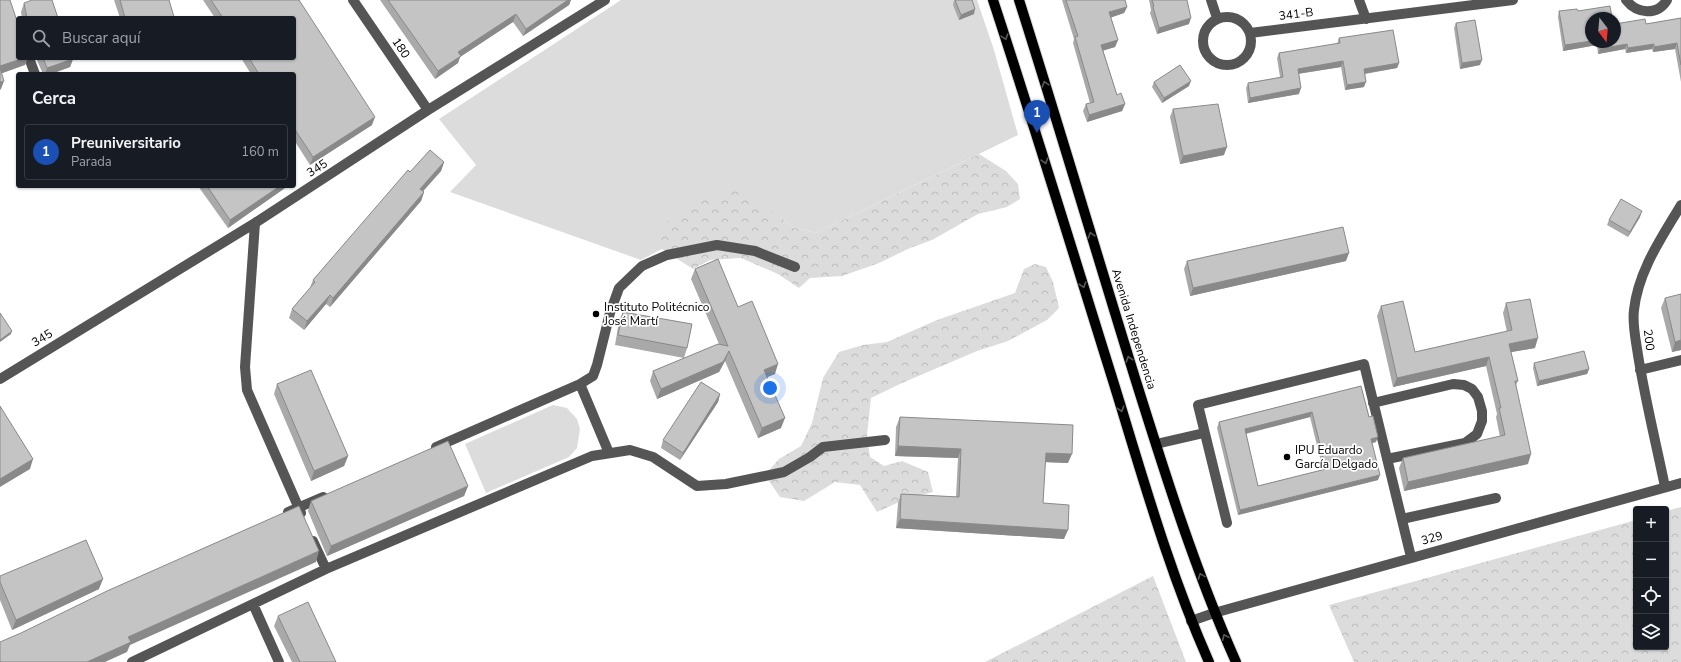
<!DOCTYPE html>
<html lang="es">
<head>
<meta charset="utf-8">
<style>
  body { margin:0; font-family:"Nunito Sans",sans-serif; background:#242831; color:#f1f3f6 }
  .controls { position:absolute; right:12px; bottom:12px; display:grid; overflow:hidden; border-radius:4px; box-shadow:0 1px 3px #0004 }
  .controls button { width:36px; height:36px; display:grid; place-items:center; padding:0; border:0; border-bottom:1px solid #363941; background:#171b24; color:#f1f3f6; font:20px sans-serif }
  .compass { position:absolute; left:1585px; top:12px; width:36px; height:36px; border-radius:50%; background:#171b24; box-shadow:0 1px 3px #0004; rotate:164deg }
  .you { position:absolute; left:770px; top:388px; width:14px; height:14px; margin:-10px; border:3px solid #fff; border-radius:50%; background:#1a73e8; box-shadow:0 0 0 6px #1a73e833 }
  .badge { display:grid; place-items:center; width:26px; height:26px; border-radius:50%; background:#858687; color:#fff; font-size:13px; font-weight:700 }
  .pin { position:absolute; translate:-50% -33px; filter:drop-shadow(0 1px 2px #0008) }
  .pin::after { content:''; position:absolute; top:21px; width:14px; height:12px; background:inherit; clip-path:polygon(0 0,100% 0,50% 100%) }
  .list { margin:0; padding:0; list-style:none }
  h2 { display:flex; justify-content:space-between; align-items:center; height:52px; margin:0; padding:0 16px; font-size:17px }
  h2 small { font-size:13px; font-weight:400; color:#9ea1a6 }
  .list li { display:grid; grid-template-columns:26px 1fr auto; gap:12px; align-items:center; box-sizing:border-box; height:56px; margin:0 8px 8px; padding:0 8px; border:1px solid #363941; border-radius:4px }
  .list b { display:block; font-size:15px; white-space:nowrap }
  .list p { margin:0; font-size:13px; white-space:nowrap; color:#9ea1a6 }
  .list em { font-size:13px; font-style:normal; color:#9ea1a6 }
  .icon { flex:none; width:22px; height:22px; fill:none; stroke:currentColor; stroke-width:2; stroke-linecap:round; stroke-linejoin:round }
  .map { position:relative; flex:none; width:1681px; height:662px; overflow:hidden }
  .search { position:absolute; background:#171b24; box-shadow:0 1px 3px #0004; left:16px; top:16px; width:280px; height:44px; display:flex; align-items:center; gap:10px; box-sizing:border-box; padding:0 14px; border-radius:4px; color:#9ea1a6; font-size:15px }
  .panel { position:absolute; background:#171b24; box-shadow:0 1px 3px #0004; left:16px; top:72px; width:280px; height:116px; border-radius:4px }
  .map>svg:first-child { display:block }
  .green { fill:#dcdcdc }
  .forest { fill:url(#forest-crowns) }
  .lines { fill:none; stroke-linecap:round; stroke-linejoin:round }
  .major-casing { stroke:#dbdbdb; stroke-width:12 }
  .minor { stroke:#555; stroke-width:10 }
  .major { stroke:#000; stroke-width:10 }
  .wall { fill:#a9a9a9; fill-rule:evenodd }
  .shaded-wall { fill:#898989 }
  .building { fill:#c4c4c4; stroke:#898989; fill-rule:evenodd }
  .oneway { stroke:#595959 }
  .poi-dot { fill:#000; stroke:#fff; stroke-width:1.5 }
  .labels { text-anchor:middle; stroke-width:3.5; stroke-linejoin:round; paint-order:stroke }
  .street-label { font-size:12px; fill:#000; stroke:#fff }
  .poi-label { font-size:12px; fill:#000; stroke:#fff; text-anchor:start }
</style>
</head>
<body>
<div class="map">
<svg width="1681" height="662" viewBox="0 0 1681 662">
  <defs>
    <pattern id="forest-crowns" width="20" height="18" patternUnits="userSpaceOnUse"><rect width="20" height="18" fill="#dcdcdc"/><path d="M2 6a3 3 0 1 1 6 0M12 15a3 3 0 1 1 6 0" fill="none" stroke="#bbb"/></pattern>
  </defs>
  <rect width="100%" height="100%" fill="#fff"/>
  <path class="green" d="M621,0h356l17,50 24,85 -202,98 -25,-6 -10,-10 -122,18 3,14 -21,11 -191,-68 26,-27 -37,-46z
    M553,405l14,3 10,11 3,10 -3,19 -8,9 -83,36 -21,-49z"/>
  <path class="forest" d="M979,154l27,17 12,13 2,15 -13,8 -29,7 -46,26 -22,8 -31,15 -37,13 -32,2 -11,10 -21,-14 -37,-16 -31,2 -17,9 -31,-20c-1,-5 -4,-11 -3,-15 7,-24 54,-37 75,-44l47,27 10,10 25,6z
    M1035,264l11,3 7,15 6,26 -12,12 -39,21 -31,10 -75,32 -31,15 -4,37 3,22 14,9 18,-5 26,11 5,20 -27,7 -29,13 -17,-27 -25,-3 -31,19 -24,-4 -15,-22 14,-16 22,-13 11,-23 11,-45 16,-26 24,-7 24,-3 50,-22 78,-27 9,-24z
    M1681,507v155h-327l-25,-57 307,-85v127h30v-136z
    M1153,576l33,86h-201z"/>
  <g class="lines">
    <defs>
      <path id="major" d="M993,0c42,128 81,256 121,384 29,94 55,188 95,278
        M1019,0c40,126 77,252 116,378 30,96 60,192 101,284"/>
    </defs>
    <use href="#major" class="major-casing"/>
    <path class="minor" d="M353,0l75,110
      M1211,0l6,18
      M1359,0l7,19
      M1626,0c11,14 31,16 41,0
      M1203 41a24 24 0 1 1 48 0a24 24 0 1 1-48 0Z
      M1250,33l263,-33
      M29,58l6,16
      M255,223l-10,144 2,23 54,123
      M1640,370l41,-10
      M0,379l255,-156 173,-113 177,-110
      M580,384l29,69
      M1373,403l80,-19 11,1 8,4 6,8 4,14v10l-5,13 -12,9 -78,16
      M1156,444l48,-11
      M436,447l144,-63 13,-8 4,-11 13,-52 9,-25 23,-22 25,-11 50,-10 38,6 40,16
      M1665,487c-9,-44 -20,-88 -27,-132 -2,-14 -6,-31 -4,-45 4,-39 28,-73 47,-105
      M288,512l35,-15
      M1402,519l94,-21
      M1227,523l-29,-118 166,-41 47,193
      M326,569l266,-113 38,-6 23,7 44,29 29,-2 58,-12 26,-15 13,-10 62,-7
      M253,604l26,58
      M1191,621l23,-8 467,-130
      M132,662l194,-93 -13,-28"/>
    <use href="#major" class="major"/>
  </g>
  <path class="wall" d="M114,0h55l5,18h-54z
    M203,0h96l73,125 -62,40 -16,-25v-66h-43l-10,-16h53v-40h-79z
    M380,0h191l-2,5 -46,31 -10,-14 -53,35 -2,6 -23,16z
    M954,0l20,14 -15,6 -6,-15z
    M1062,0h63l2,7 -3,6 -13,4 7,23 -3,7 -12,3 14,45 8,9 -3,7 -35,11 -4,-11 3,-7 4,-1 -17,-60 1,-4z
    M1149,0h38l2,24 -32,10 -7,-21 1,-3z
    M24,3l34,15h-36l-1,-6z
    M1559,11h19l13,31h24l31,-18 35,-6v64l-6,-33 -22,3 -1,-3 -26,4 -1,-4 -27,5 -1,-9 -34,6 -5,-34z
    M1456,23l24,42 -20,4 -6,-41z
    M1339,38l60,25 -2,5 -32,6 -1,13 -19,3 -4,-23 -43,7 1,20 -51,9 -2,-15 2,-5 32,-6 -3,-19 2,-5 58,-9z
    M36,58h37v1l-3,8 -19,7h-8z
    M1154,82l35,4 -27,17 -10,-16z
    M1173,109l51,46 -44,9 -10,-47z
    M444,162l-3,9 -18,20 1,1 -3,9 -91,106 -4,-3 -22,26 -15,-12 3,-9 18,-21 3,-8 97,-108z
    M198,186h88l-1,2 -57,40z
    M1640,217l-12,20 -21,-12 2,-5z
    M1187,261h159l-156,35 -6,-27z
    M695,269l43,38 37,67 -8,3 14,51 -23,10 -33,-77 -6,11 -62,27 -7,-18 3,-10 66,-27 -28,-65z
    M1665,298l16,52 -9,2 -11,-44z
    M1506,303l29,45 -24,4 7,29 -2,4 12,79 -124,27 -5,-23 4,-10 97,-21 -4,-20 1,-3 -11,-48 -93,21 -16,-71 4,-10 34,46 92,-20 -4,-19z
    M623,312l64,36 -3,10 -69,-13 4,-24z
    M1534,363l55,6 -2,5 -50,12 -4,-18z
    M277,384l71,72 -4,10 -33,15 -37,-87z
    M1361,386l8,31 7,25 -4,1 6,37 -140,35 -21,-87 2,-6zM1310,417l13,53 -65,16 -12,-52z
    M720,394l-2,8 -38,58 -19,-12 2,-8z
    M900,417l168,46 -23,-1 -2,41 21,36 -168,-11 2,-25 3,-9 55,3 2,-39 -63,-2 1,-29z
    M468,486l-4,10 -137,60 -19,-45 3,-10z
    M0,576l99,13 -87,41 -12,-30z
    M278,616l58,46h-44l-18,-36z"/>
  <path class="shaded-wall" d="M568,0h3l-2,5 -46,31 3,-7z
    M1127,7l-3,6 -17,6 2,-7z
    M975,9l-1,5 -15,6 2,-5z
    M516,14l-3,8 -53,35 -2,6 -23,16 3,-8 20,-19z
    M1191,18l-2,6 -32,10 2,-6z
    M1118,40l-3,7 -16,5 2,-7z
    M1591,41v1h7l-1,3 -34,6 2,-6z
    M1677,43l-2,6 -22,3 1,-5z
    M1627,44l-2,5 -27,5 2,-5z
    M1654,44l-2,5 -26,4 2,-5z
    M24,58h4l-3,7 -25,9v-8z
    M73,59l-3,8 -19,7h-6l2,-6z
    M1482,60l-2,5 -20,4 2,-6z
    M1343,61l-2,6 -45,7 2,-5z
    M1399,63l-2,5 -35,6 2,-5z
    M4,81l-3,8 -1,1v-8z
    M1191,81l-2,5 -27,17 2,-5z
    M1366,82l-2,5 -19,3 2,-5z
    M1301,88l-2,6 -51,9 2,-5z
    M1125,104l-3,7 -35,11 2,-7z
    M375,117l-3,8 -62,40 3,-8z
    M1227,147l-3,8 -44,9 3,-8z
    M444,162l-3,9 -24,27 3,-9z
    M280,186h6l-1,2 -57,40 2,-8z
    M424,192l-3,9 -91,106 3,-9z
    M1642,211l-2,6 -12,20 2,-5z
    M1349,253l-3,8 -156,35 3,-8z
    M330,295l-4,9 -22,26 3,-9z
    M12,331l-1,3 -11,8v-2z
    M1538,338l-3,10 -29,5 3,-9z
    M1681,340v10l-9,2 3,-10z
    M729,351l-4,10 -6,11 -62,27 4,-10z
    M1489,357l-3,9 -93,21 4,-9z
    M778,364l-3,10 -15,6 4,-10z
    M1589,369l-2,5 -50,12 2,-5z
    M720,394l-2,8 -38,58 3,-7z
    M1312,412l-2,5 -67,17 2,-5z
    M785,418l-4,10 -23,10 4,-10z
    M1378,437l-2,5 -7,2 2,-5z
    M898,446l63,3 -3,9 -63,-2z
    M1046,453l26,1 -4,9 -26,-1z
    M1531,454l-3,10 -124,27 4,-9z
    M348,456l-4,10 -33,15 3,-10z
    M33,459l-3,10 -30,18v-8z
    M1380,475l-2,5 -140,35 2,-5z
    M468,486l-4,10 -137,60 4,-10z
    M900,519l168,11 -4,9 -168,-11z
    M319,551l-3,11 -186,83 -3,7 -22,10h-18l41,-25z
    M103,579l-4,10 -87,41 4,-10z"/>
  <path class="building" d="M0,0h10l7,21 1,1v36h6l-24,8z
    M32,0h20l6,18h-31l-3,-15z
    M120,0h49l5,17 -4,1h-45z
    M211,0h88l76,117 -62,40 -19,-29v-54h-35l-10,-16h45v-40h-71z
    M388,0h180l-42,29 -10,-15 -58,38 3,4 -23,15z
    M955,0h17l3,9 -14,6z
    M1066,0h59l2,7 -18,5 9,28 -17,5 16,50 4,-2 4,11 -36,11 -3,-11 8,-2 -19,-65 3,-1z
    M1152,0h35l4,18 -32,10 -6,-21 1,-1z
    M1610,6l2,12h-21v23l-26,4 -6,-34 18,-2 1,2z
    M1681,18v47l-4,-22 -23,4v-3l-26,4 -1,-4 -27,5 -1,-7h16v-18l30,-5 1,5z
    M1475,20l7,40 -20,3 -6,-40z
    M1393,30l6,33 -35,6 2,13 -19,3 -4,-24 -45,8 3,19 -51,10 -2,-15 35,-6 -4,-24 61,-10 -1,-5z
    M43,58h30v1l-26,9z
    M1180,65l11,16 -27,17 -10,-16z
    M0,68l4,13 -4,1z
    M1218,104l9,43 -44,9 -10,-47z
    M430,150l14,12 -24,27 4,3 -91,106 -3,-3 -23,26 -15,-12 23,-27 -2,-2 95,-110 2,2z
    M207,186h73l-50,34z
    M1621,199l21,12 -12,21 -21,-12z
    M1343,227l6,26 -156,35 -6,-27z
    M718,259l20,48 14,-6 26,63 -14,6 21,48 -23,10 -33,-77 -6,11 -62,27 -8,-18 65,-27 10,2 -33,-77z
    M1681,294v46l-6,2 -10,-44z
    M1530,299l8,39 -29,6 9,37h-3l16,73 -123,28 -5,-24 102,-23 -6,-27h2l-12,-51 -92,21 -16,-72 22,-5 12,51 97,-22 -6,-27z
    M623,312l69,12 -5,24 -69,-13z
    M0,313l12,18 -12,9z
    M1584,351l5,18 -50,12 -5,-18z
    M311,370l37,86 -34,15 -37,-87z
    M701,382l19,12 -37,59 -20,-13z
    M1361,386l8,31 4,-1 5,21 -7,2 9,36 -140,35 -21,-88zM1312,412l14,57 -68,17 -13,-57z
    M0,406l33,53 -33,20z
    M900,417l173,8 -1,29 -26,-1 -3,50 26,2 -1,25 -168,-11 1,-25 58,3 2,-48 -63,-3z
    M448,441l20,45 -137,60 -20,-45z
    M299,506l20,45 -191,86 3,5 -44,20h-87v-20l21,-9 86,-42z
    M86,540l17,39 -87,41 -16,-38v-6z
    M308,602l28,60h-36l-22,-46z"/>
  <defs><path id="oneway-chevron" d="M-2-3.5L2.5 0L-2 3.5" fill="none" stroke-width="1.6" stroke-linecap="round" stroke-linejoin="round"/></defs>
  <g class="oneway">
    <use href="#oneway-chevron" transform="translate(1005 37) rotate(72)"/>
    <use href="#oneway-chevron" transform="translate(1045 84) rotate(-107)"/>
    <use href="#oneway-chevron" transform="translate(1045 161) rotate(73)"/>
    <use href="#oneway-chevron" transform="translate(1091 235) rotate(-107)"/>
    <use href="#oneway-chevron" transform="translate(1083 285) rotate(73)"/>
    <use href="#oneway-chevron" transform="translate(1129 359) rotate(-107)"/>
    <use href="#oneway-chevron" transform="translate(1121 409) rotate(73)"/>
    <use href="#oneway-chevron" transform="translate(1201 576) rotate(-110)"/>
    <use href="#oneway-chevron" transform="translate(1225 637) rotate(-114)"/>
  </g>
  <g class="poi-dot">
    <circle cx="596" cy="314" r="4"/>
    <circle cx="1287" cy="457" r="4"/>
  </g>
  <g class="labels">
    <g class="street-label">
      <text transform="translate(1296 14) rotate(-7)" y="4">341-B</text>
      <text transform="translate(401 48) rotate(56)" y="4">180</text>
      <text transform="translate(317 168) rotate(-33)" y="4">345</text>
      <text transform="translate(1134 329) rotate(73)" y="4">Avenida Independencia</text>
      <text transform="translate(42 338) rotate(-31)" y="4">345</text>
      <text transform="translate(1649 340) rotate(83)" y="4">200</text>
      <text transform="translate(1432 538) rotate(-15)" y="4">329</text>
    </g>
    <g class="poi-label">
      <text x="604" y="311">Instituto Politécnico<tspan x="604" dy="14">José Martí</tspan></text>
      <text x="1295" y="454">IPU Eduardo<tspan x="1295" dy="14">García Delgado</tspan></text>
    </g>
  </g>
</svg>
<div class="controls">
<button>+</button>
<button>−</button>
<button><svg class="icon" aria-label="locate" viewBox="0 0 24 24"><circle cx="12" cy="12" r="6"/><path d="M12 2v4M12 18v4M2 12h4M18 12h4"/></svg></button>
<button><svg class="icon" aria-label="layers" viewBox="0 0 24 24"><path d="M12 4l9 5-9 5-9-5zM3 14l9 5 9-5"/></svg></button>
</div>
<svg class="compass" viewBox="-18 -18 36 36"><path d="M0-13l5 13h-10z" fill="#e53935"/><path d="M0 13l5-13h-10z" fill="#9ea1a6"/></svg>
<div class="you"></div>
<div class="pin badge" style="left:1037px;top:133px;background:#1a4fb4">1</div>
<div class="search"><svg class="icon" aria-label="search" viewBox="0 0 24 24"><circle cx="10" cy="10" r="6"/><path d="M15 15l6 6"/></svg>Buscar aquí</div>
<section class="panel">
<h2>Cerca<small></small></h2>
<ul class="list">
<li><span class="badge" style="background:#1a4fb4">1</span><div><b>Preuniversitario</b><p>Parada</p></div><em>160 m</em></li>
</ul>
</section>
</div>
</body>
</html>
